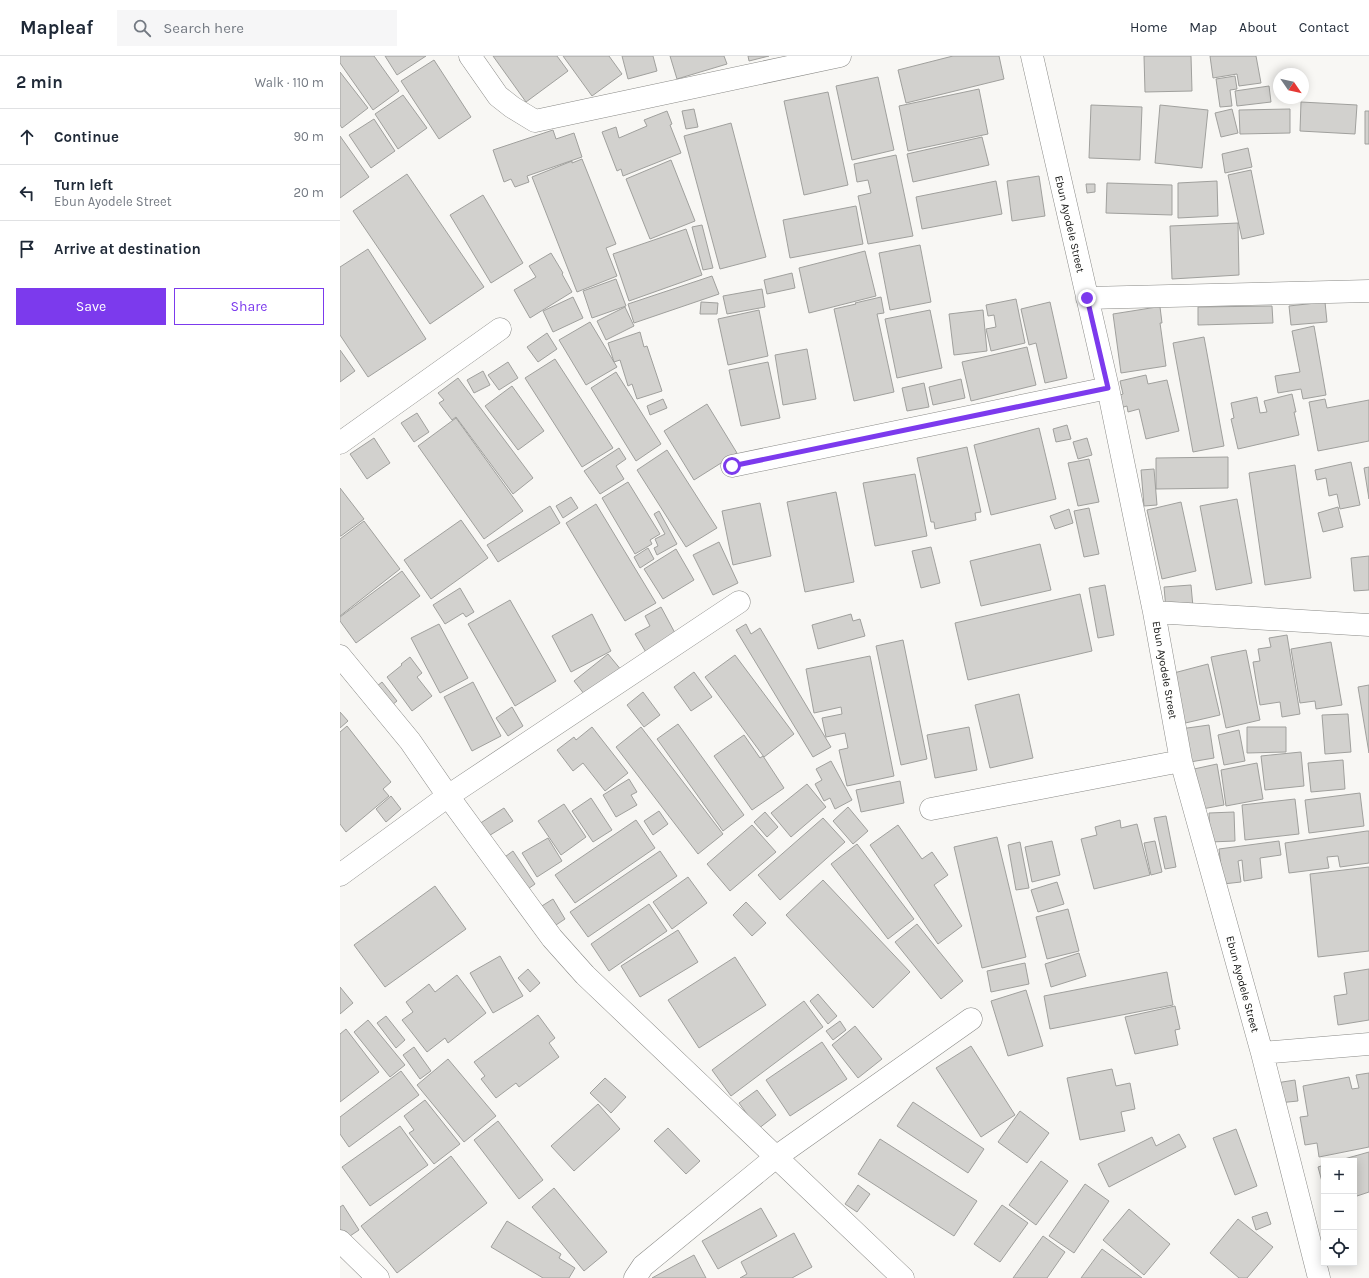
<!DOCTYPE html>
<html lang="en">
<head>
<meta charset="utf-8">
<style>
  body { margin:0; font-family:Karla,sans-serif; background:#f6f6f7; color:#1f2937 }
  .controls { position:absolute; right:12px; bottom:12px; display:grid; overflow:hidden; border-radius:0px; box-shadow:0 2px 10px #0003 }
  .controls button { width:36px; height:36px; display:grid; place-items:center; padding:0; border:0; border-bottom:1px solid #e0e1e3; background:#fff; color:#1f2937; font:20px sans-serif }
  .compass { position:absolute; left:933px; top:12px; width:36px; height:36px; border-radius:50%; background:#fff; box-shadow:0 2px 10px #0003; rotate:124deg }
  .stop { position:absolute; width:12px; height:12px; margin:-9px; border:3px solid #7c3aed; border-radius:50%; background:#fff }
  .stop.end { background:#7c3aed; border-color:#fff; box-shadow:0 1px 4px #0008 }
  .list { margin:0; padding:0; list-style:none }
  h2 { display:flex; justify-content:space-between; align-items:center; height:52px; margin:0; padding:0 16px; font-size:17px }
  h2 small { font-size:13px; font-weight:400; color:#747a83 }
  .list li { display:grid; grid-template-columns:26px 1fr auto; gap:12px; align-items:center; box-sizing:border-box; height:56px; padding:0 16px; border-top:1px solid #e0e1e3 }
  .list b { display:block; font-size:15px; white-space:nowrap }
  .list p { margin:0; font-size:13px; white-space:nowrap; color:#747a83 }
  .list em { font-size:13px; font-style:normal; color:#747a83 }
  .actions { display:flex; gap:8px; padding:12px 16px }
  .actions a { flex:1; padding:9px 0; border:1px solid #7c3aed; border-radius:0px; text-align:center; font-size:14px; color:#7c3aed }
  .actions .main { background:#7c3aed; color:#fff }
  .icon { flex:none; width:22px; height:22px; fill:none; stroke:currentColor; stroke-width:2; stroke-linecap:round; stroke-linejoin:round }
  .map { position:relative; flex:none; width:1029px; height:1222px; overflow:hidden }
  header { display:flex; align-items:center; gap:24px; box-sizing:border-box; height:56px; padding:0 20px; background:#fff; border-bottom:1px solid #e0e1e3 }
  header strong { font-size:19px }
  nav { display:flex; gap:22px; margin-inline-start:auto; font-size:14px }
  .search { width:280px; height:36px; background:#f6f6f7; display:flex; align-items:center; gap:10px; box-sizing:border-box; padding:0 14px; border-radius:0px; color:#747a83; font-size:15px }
  main { display:flex }
  aside { flex:1; background:#fff }
  .map>svg:first-child { display:block }
  .building { fill:#d2d1ce; stroke:#a0a09d }
  .lines { fill:none; stroke-linecap:round; stroke-linejoin:round }
  .minor-casing { stroke:#8a8a87; stroke-width:23 }
  .minor { stroke:#fff; stroke-width:22 }
  .route { stroke:#7c3aed; stroke-width:5 }
  .labels { text-anchor:middle; stroke-width:3.5; stroke-linejoin:round; paint-order:stroke }
  .street-label { font-size:11px; fill:#121211; stroke:#fffffe }
</style>
</head>
<body>
<header>
<strong>Mapleaf</strong>
<div class="search"><svg class="icon" aria-label="search" viewBox="0 0 24 24"><circle cx="10" cy="10" r="6"/><path d="M15 15l6 6"/></svg>Search here</div>
<nav><a>Home</a><a>Map</a><a>About</a><a>Contact</a></nav>
</header>
<main>
<aside>
<h2>2 min<small>Walk · 110 m</small></h2>
<ul class="list">
<li><svg class="icon" aria-label="ahead" viewBox="0 0 24 24"><path d="M12 20V5M6 11l6-6 6 6"/></svg><div><b>Continue</b></div><em>90 m</em></li>
<li><svg class="icon" aria-label="left" viewBox="0 0 24 24"><path d="M17 20v-9H6M10 6l-5 5 5 5"/></svg><div><b>Turn left</b><p>Ebun Ayodele Street</p></div><em>20 m</em></li>
<li><svg class="icon" aria-label="arrive" viewBox="0 0 24 24"><path d="M6 21V4h12l-3 4 3 4H6"/></svg><div><b>Arrive at destination</b></div></li>
</ul>
<div class="actions"><a class="main">Save</a><a>Share</a></div>
</aside>
<div class="map">
<svg width="1029" height="1222" viewBox="0 0 1029 1222">
  <rect width="100%" height="100%" fill="#f8f7f4"/>
  <path class="building" d="M0,0h34l25,35 -26,19 -33,-47z
    M45,0h41l-29,19z
    M153,0h64l11,15 -42,31z
    M223,0h46l13,18 -30,22z
    M282,0h31l4,15 -29,8z
    M330,0h54l3,8 -50,15z
    M408,0h21l-20,5z
    M613,0h46l5,23 -98,24 -8,-33z
    M804,0h47l1,35 -47,1z
    M870,0h46l5,27 -22,3 -2,-12 -24,4z
    M94,4l37,57 -32,22 -38,-58z
    M0,16l28,36 -26,20 -2,-3z
    M895,20l2,13 -7,1 2,16 -12,1 -4,-28z
    M538,21l16,73 -42,10 -16,-74z
    M929,30l2,16 -34,4 -2,-15z
    M639,33l9,45 -80,17 -9,-45z
    M488,36l20,93 -44,10 -20,-94z
    M63,39l24,33 -29,21 -23,-35z
    M961,46l56,3 -2,29 -55,-3z
    M751,49l51,2 -2,53 -51,-2z
    M820,49l48,5 -6,58 -47,-5z
    M354,53l4,18 -12,2 -4,-18z
    M892,53l6,24 -17,4 -6,-24z
    M950,53v24l-50,1 -1,-24z
    M327,55l5,13 -2,1 11,28 -58,23 -2,-7 -4,2 -15,-39 14,-5 3,11 28,-12 -3,-6z
    M1025,55h4v33h-4z
    M34,63l21,32 -24,17 -22,-33z
    M391,67l35,134 -46,12 -36,-133z
    M213,74l3,9 18,-6 8,24 -55,19 2,6 -14,5 -4,-8 -7,3 -11,-32z
    M0,80l29,41 -29,21z
    M642,81l7,28 -76,17 -6,-28z
    M908,92l4,19 -27,6 -3,-19z
    M556,99l17,81 -45,8 -10,-48 13,-3 -3,-13 -11,2 -3,-18z
    M242,103l34,85 -10,4 11,28 -40,16 -45,-115 40,-16v2z
    M331,104l24,61 -45,18 -24,-60z
    M911,114l13,64 -22,5 -14,-64z
    M67,118l77,113 -54,37 -77,-113z
    M699,120l6,40 -33,5 -5,-40z
    M656,125l6,33 -80,15 -6,-32z
    M877,125l1,35 -40,2v-35z
    M767,127l65,2v30l-66,-2z
    M746,128h9v8l-8,1z
    M143,139l40,68 -32,20 -41,-68z
    M516,150l7,38 -73,14 -7,-38z
    M898,167l1,52 -67,4 -2,-53z
    M362,169l11,43 -10,2 -11,-43z
    M346,173l16,46 -73,26 -16,-47z
    M580,189l11,57 -41,8 -11,-57z
    M28,193l58,90 -58,38 -28,-42v-68z
    M525,195l11,45 -67,17 -10,-45z
    M211,197l12,20 -1,1 10,18 -42,26 -16,-28 22,-13 -7,-11z
    M452,217l3,15 -28,6 -3,-14z
    M372,220l7,18 -85,29 -6,-19z
    M276,223l10,27 -34,12 -9,-27z
    M422,233l3,18 -38,7 -4,-18z
    M233,241l10,21 -30,14 -10,-21z
    M541,241l3,16 -7,1 17,78 -40,9 -20,-92 22,-5 -1,-1z
    M676,243l9,44 -34,8 -5,-22 10,-2 -2,-12 -6,1 -2,-11z
    M361,246l17,1 -1,11h-17z
    M710,246l17,76 -22,5 -9,-40 -7,2 -8,-36z
    M985,246l2,20 -36,3 -2,-19z
    M932,250l1,17 -75,2v-18z
    M285,251l9,19 -28,14 -9,-19z
    M817,251h3l2,16h-2l6,43 -45,7 -8,-59z
    M419,254l9,46 -40,9 -10,-46z
    M590,254l12,58 -45,10 -12,-59z
    M643,254l4,41 -33,4 -5,-41z
    M250,266l27,45 -31,18 -27,-45z
    M974,270l12,69 -23,4 -2,-10 -23,4 -3,-17 25,-4 -8,-41z
    M300,276l4,15 3,-1 15,45 -25,8 -5,-15 -4,2 -8,-26 -6,2 -6,-19z
    M207,277l10,16 -19,13 -11,-15z
    M864,281l20,109 -31,6 -20,-109z
    M687,291l9,38 -65,16 -9,-39z
    M467,293l9,50 -33,6 -8,-50z
    M0,294l15,21 -15,11z
    M215,303l58,89 -31,19 -57,-89z
    M168,306l10,16 -19,12 -11,-15z
    M428,306l12,56 -39,8 -12,-56z
    M143,315l7,14 -16,8 -7,-13z
    M276,316l45,72 -25,17 -45,-73z
    M806,319l2,9 19,-4 12,51 -33,8 -7,-30 -11,3 -1,-6 -7,2 -3,-12 6,-2 -3,-13z
    M118,322l75,100 -20,16 -57,-77 -4,3 -13,-17 5,-3 -6,-7z
    M621,323l4,19 -32,7 -4,-18z
    M584,327l5,24 -22,4 -5,-23z
    M172,330l32,45 -26,19 -33,-44z
    M952,338l4,18h-2l5,23 -61,14 -7,-30 3,-1 -3,-15 26,-6 3,16 7,-1 -3,-11z
    M323,343l4,9 -17,7 -3,-9z
    M985,343l2,9 42,-8v41l-51,10 -9,-49z
    M367,348l30,49 -43,27 -30,-49z
    M77,357l12,19 -15,10 -13,-19z
    M116,362l67,93 -39,28 -66,-93z
    M727,369l4,14 -15,3 -3,-13z
    M699,372l17,71 -65,16 -17,-70z
    M34,382l16,25 -23,16 -17,-25z
    M747,382l5,17 -14,4 -5,-17z
    M627,391l14,65 -6,1 1,7 -41,9 -1,-7h-3l-14,-64z
    M279,392l7,11 -10,7 8,13 -24,15 -16,-23z
    M327,394l50,78 -31,19 -49,-77z
    M888,401v31l-72,1v-31z
    M749,403l10,43 -21,4 -10,-43z
    M1011,406l9,43 -20,4 -3,-15 -8,2 -3,-18 -9,2 -2,-10z
    M955,409l16,113 -46,7 -16,-112z
    M1029,411v32l-5,-31z
    M814,413l3,36 -13,1 -3,-36z
    M575,418l12,62 -52,10 -12,-63z
    M288,426l32,52 -10,6 2,4 -17,10 -33,-56z
    M0,432l24,31 -23,17h-1z
    M496,436l18,90 -49,10 -18,-90z
    M231,441l7,11 -15,10 -7,-12z
    M897,443l15,84 -36,7 -16,-84z
    M841,446l15,69 -34,8 -15,-69z
    M420,447l11,53 -38,9 -11,-54z
    M256,448l60,99 -31,18 -59,-98z
    M210,450l10,17 -62,39 -11,-17z
    M998,451l5,20 -20,5 -5,-19z
    M749,452l10,46 -15,3 -10,-46z
    M729,453l4,14 -18,6 -5,-13z
    M319,455l18,33 -20,11 -3,-7 4,-2 -3,-7 10,-5 -11,-20z
    M121,464l27,38 -57,41 -27,-39z
    M24,465l36,48 -60,47v-77z
    M379,486l19,41 -25,12 -20,-40z
    M700,488l11,46 -70,16 -11,-45z
    M591,491l9,36 -19,5 -9,-37z
    M308,492l6,11 -14,9 -6,-11z
    M336,493l18,31 -31,19 -19,-30z
    M1029,500v34l-15,1 -3,-33z
    M62,515l18,25 -64,47 -16,-22v-4z
    M765,529l9,50 -16,3 -9,-50z
    M851,529l2,22 -27,2 -2,-22z
    M120,532l14,24 -8,5 -3,-4 -18,11 -12,-19z
    M740,538l12,57 -124,29 -13,-57z
    M170,544l46,81 -41,25 -47,-82z
    M321,551l14,26 -28,21 -12,-20 15,-8 -5,-10z
    M252,558l19,37 -40,21 -19,-36z
    M511,558l2,7 7,-2 5,17 -47,13 -6,-24z
    M99,568l29,54 -28,15 -29,-55z
    M406,568l5,10 9,-6 71,119 -18,10 -77,-127z
    M947,579l13,79 -18,3 -2,-15 -20,3 -7,-43 7,-1 -2,-12 13,-2 -2,-9z
    M563,584l24,119 -26,6 -25,-119z
    M991,586l11,63 -26,4 -1,-8 -15,2 -9,-54z
    M906,594l14,70 -34,8 -15,-71z
    M268,598l14,17 -34,28 -14,-18z
    M395,599l59,79 -30,23 -59,-80z
    M530,600l24,120 -47,10 -8,-36 9,-2 -3,-15 -19,4 -4,-19 20,-4 -1,-7 -27,6 -8,-44z
    M70,601l12,16 -5,4 15,19 -20,15 -25,-34 15,-12 -1,-1z
    M868,608l12,51 -39,9 -11,-50z
    M354,616l18,25 -21,14 -17,-24z
    M42,626l15,19 -10,8 -16,-18z
    M133,626l28,54 -29,15 -28,-54z
    M1029,629v68l-11,-66z
    M303,636l17,23 -16,12 -17,-22z
    M679,638l14,64 -43,10 -15,-63z
    M172,651l11,19 -15,10 -12,-18z
    M0,656l8,9 -8,7z
    M1008,658l3,38 -26,2 -3,-39z
    M338,668l66,91 -21,16 -66,-92z
    M869,669l5,33 -30,5 -4,-34z
    M7,670l44,56 -8,7 6,7 -43,36 -6,-8v-92z
    M252,671l36,46 -23,18 -22,-28 -10,8 -16,-21 17,-13 2,3z
    M301,671l82,107 -25,20 -82,-107z
    M629,671l8,43 -42,8 -8,-43z
    M907,671h39v25l-39,1z
    M899,674l6,31 -21,4 -6,-30z
    M404,679l16,23 3,-2 21,32 -32,22 -38,-54z
    M961,696l3,34 -39,4 -4,-34z
    M1003,704l2,29 -34,3 -3,-29z
    M491,705l21,39 -17,9 -5,-11 -6,3 -9,-17 7,-4 -6,-11z
    M917,707l6,36 -37,7 -5,-36z
    M877,708l7,41 -22,4 -8,-40z
    M289,723l8,13 -6,3 6,10 -21,12 -13,-22z
    M560,725l4,22 -43,9 -5,-22z
    M467,728l19,23 -35,30 -20,-24z
    M1020,737l4,33 -55,7 -4,-33z
    M51,740l10,13 -15,13 -10,-13z
    M251,742l21,32 -19,12 -21,-31z
    M955,743l4,35 -54,6 -3,-35z
    M224,748l22,33 -25,18 -23,-34z
    M508,751l20,24 -15,13 -20,-23z
    M164,752l9,13 -26,16 -8,-13z
    M319,755l9,13 -15,11 -9,-14z
    M425,756l13,15 -11,10 -13,-15z
    M894,756l1,29 -25,1 -1,-29z
    M826,760l10,51 -11,2 -11,-51z
    M483,762l22,24 -65,58 -22,-25z
    M296,764l19,28 -80,55 -20,-28z
    M780,764l1,8 16,-4 13,51 -56,14 -13,-50 16,-4 -2,-8z
    M412,769l24,27 -46,39 -23,-27z
    M558,769l24,34 10,-7 16,23 -14,10 28,41 -24,18 -68,-99z
    M1027,775h2v32l-29,4 -2,-11 -11,1 2,11 -40,5 -4,-30z
    M657,781l29,120 -44,11 -28,-121z
    M208,782l14,23 -25,16 -15,-24z
    M712,785l8,34 -28,7 -7,-35z
    M815,785l7,31 -11,3 -7,-32z
    M939,785l2,14 -21,3 2,20 -18,3 -2,-21 -4,1 3,21 -18,2 -4,-35z
    M680,786l9,46 -13,2 -8,-45z
    M517,788l57,75 -26,20 -57,-75z
    M173,795l22,33 -10,7 -23,-32z
    M320,795l17,25 -89,61 -18,-25z
    M1029,811v84l-51,6 -8,-83z
    M348,821l19,26 -35,26 -19,-27z
    M483,824l87,92 -37,36 -87,-93z
    M717,826l7,22 -26,8 -7,-22z
    M95,830l31,43 -81,58 -31,-42z
    M213,843l12,20 -15,10 -13,-20z
    M406,846l20,21 -14,13 -19,-21z
    M309,848l18,27 -58,40 -18,-27z
    M728,853l11,42 -32,8 -11,-42z
    M577,868l46,57 -22,18 -46,-57z
    M338,874l20,32 -58,35 -19,-31z
    M739,897l7,23 -35,11 -6,-23z
    M160,900l23,40 -30,17 -23,-40z
    M395,901l31,48 -67,43 -31,-48z
    M685,907l4,21 -38,8 -4,-21z
    M188,913l12,14 -10,9 -12,-14z
    M1029,913v51l-31,5 -4,-29 13,-2 -3,-21z
    M827,916l6,33 -123,24 -6,-33z
    M117,919l29,38 -38,30 -3,-5 -18,14 -25,-32 11,-8 -7,-10 23,-18 6,8z
    M0,931l13,16 -13,11z
    M686,934l17,56 -35,10 -17,-55z
    M478,938l19,22 -9,8 -18,-23z
    M464,945l19,26 -92,69 -19,-26z
    M835,950l5,23 -5,1 3,15 -43,9 -10,-37z
    M198,959l17,23 -6,5 10,14 -40,30 -3,-4 -20,15 -15,-19 4,-3 -11,-14z
    M46,960l19,24 -9,8 -19,-25z
    M28,964l37,45 -15,12 -36,-45z
    M500,965l6,9 -13,10 -7,-9z
    M515,970l27,33 -24,19 -26,-33z
    M6,973l33,43 -39,30v-68z
    M482,986l25,37 -57,37 -24,-36z
    M631,990l44,69 -34,22 -45,-69z
    M74,991l17,24 -11,8 -17,-24z
    M108,1003l48,57 -32,26 -47,-57z
    M772,1013l4,17 14,-3 5,26 -14,3 4,19 -45,9 -13,-62z
    M61,1015l18,24 -70,52 -9,-13v-17z
    M1029,1017v74l-50,10 -2,-14 -12,2 -5,-28 8,-1 -5,-30 46,-9 3,12 7,-1 -3,-13z
    M265,1022l21,19 -15,16 -21,-20z
    M955,1024l3,21 -20,2 -2,-20z
    M417,1034l19,25 -18,14 -19,-26z
    M85,1044l35,44 -26,20 -25,-31 5,-3 -10,-14z
    M573,1046l71,47 -16,24 -71,-47z
    M258,1048l22,25 -46,42 -23,-25z
    M680,1055l29,22 -22,30 -29,-21z
    M158,1065l45,59 -24,19 -45,-59z
    M60,1070l28,39 -58,41 -28,-39z
    M328,1072l32,33 -14,13 -32,-33z
    M896,1073l21,57 -22,9 -22,-57z
    M839,1078l7,13 -77,40 -11,-23 54,-27 4,9z
    M540,1083l97,62 -23,35 -96,-62z
    M1029,1096v40l-15,5v-36h-17z
    M111,1100l36,47 -90,70 -36,-47z
    M701,1105l27,20 -32,44 -27,-20z
    M984,1109v24l-6,-22z
    M745,1128l24,17 -35,52 -25,-17z
    M518,1129l12,9 -13,18 -12,-8z
    M214,1132l53,64 -23,19 -52,-64z
    M3,1149l16,25 -15,10 -4,-7v-26z
    M662,1149l26,18 -28,39 -26,-18z
    M421,1152l16,28 -59,33 -16,-28z
    M789,1153l41,35 -26,31 -41,-35z
    M927,1156l4,12 -15,6 -4,-13z
    M898,1163l35,28 -26,31h-8l-29,-25z
    M167,1165l54,33 -2,4 16,10 -6,10h-26l-52,-31z
    M454,1177l18,34 -20,11h-52l7,-4 -6,-12z
    M703,1180l22,16 -18,26h-34z
    M762,1193l40,29h-61z
    M354,1199l12,23h-54z"/>
  <g class="lines">
    <defs>
      <path id="minor" d="M130,0l28,40 14,11 23,14 305,-65
        M692,0l76,332 46,224 27,149 81,292 57,225
        M747,242l282,-7
        M0,387l160,-114
        M392,410l376,-78
        M814,556l215,13
        M0,600l70,85 38,55 104,142 33,37 318,303
        M591,753l250,-48
        M0,819l108,-79 291,-194
        M922,997l107,-9
        M0,1185l38,37
        M295,1222l8,-12 133,-109 195,-138"/>
    </defs>
    <use href="#minor" class="minor-casing"/>
    <use href="#minor" class="minor"/>
  </g>
  <g class="lines">
    <path class="route" d="M392,410l376,-78 -21,-90"/>
  </g>
  <g class="labels">
    <g class="street-label">
      <text transform="translate(730 168) rotate(77)" y="4">Ebun Ayodele Street</text>
      <text transform="translate(825 614) rotate(80)" y="4">Ebun Ayodele Street</text>
      <text transform="translate(903 928) rotate(75)" y="4">Ebun Ayodele Street</text>
    </g>
  </g>
</svg>
<div class="controls">
<button>+</button>
<button>−</button>
<button><svg class="icon" aria-label="locate" viewBox="0 0 24 24"><circle cx="12" cy="12" r="6"/><path d="M12 2v4M12 18v4M2 12h4M18 12h4"/></svg></button>
</div>
<svg class="compass" viewBox="-18 -18 36 36"><path d="M0-13l5 13h-10z" fill="#e53935"/><path d="M0 13l5-13h-10z" fill="#747a83"/></svg>
<div class="stop" style="left:392px;top:410px"></div>
<div class="stop end" style="left:747px;top:242px"></div>
</div>
</main>
</body>
</html>
